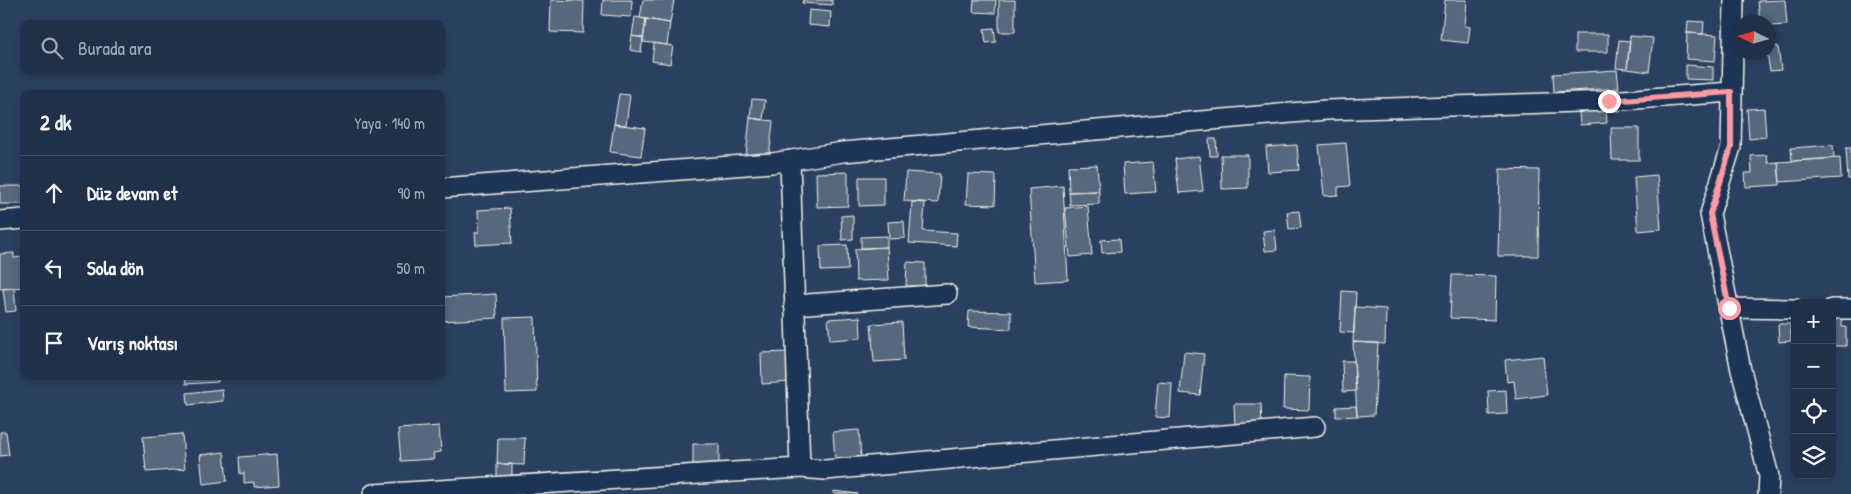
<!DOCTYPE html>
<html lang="tr">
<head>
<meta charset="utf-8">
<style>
  body { margin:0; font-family:"Patrick Hand",sans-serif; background:#2d3c52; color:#f1f3f6 }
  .controls { position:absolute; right:15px; bottom:15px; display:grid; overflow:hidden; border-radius:10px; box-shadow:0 2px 8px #0003 }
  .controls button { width:45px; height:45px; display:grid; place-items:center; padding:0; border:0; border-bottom:1px solid #3d4b60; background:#203048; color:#f1f3f6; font:25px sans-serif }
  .compass { position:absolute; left:1731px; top:15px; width:45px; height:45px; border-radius:50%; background:#203048; box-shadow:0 2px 8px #0003; rotate:275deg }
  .stop { position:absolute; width:15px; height:15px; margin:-11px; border:4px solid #ff9aa2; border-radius:50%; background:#fff }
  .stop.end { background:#ff9aa2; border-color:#fff; box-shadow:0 1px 5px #0008 }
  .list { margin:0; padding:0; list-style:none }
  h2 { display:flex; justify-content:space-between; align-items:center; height:65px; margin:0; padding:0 20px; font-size:21px }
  h2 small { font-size:16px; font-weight:400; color:#a2a9b4 }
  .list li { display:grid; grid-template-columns:32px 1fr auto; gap:15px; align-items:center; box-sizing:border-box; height:75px; padding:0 20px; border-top:1px solid #3d4b60 }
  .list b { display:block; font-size:19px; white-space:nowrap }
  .list em { font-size:16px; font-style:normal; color:#a2a9b4 }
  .icon { flex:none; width:28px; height:28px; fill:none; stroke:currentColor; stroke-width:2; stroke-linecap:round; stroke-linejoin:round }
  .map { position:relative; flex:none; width:1851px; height:494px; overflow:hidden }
  .search { position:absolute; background:#203048; box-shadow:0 2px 8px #0003; left:20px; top:20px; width:425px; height:55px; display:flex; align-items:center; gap:12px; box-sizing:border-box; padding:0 18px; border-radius:10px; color:#a2a9b4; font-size:19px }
  .panel { position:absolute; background:#203048; box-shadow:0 2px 8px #0003; left:20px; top:90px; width:425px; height:290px; border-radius:10px }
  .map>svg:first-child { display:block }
  .building { fill:#56677d; stroke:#f4f1e8 }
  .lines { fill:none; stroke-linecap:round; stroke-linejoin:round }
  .minor-casing { stroke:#f4f1e8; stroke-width:22 }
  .minor { stroke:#1d3557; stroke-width:19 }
  .route { stroke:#ff9aa2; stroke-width:6 }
</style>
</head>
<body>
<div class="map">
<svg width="1851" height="494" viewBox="0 0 1851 494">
  <rect width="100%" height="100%" fill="#2a4060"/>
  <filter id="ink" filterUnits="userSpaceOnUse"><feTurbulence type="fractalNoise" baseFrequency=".02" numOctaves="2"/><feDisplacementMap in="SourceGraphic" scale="10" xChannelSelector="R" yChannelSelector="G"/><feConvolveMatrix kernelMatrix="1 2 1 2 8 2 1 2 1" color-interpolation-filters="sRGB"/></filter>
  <g filter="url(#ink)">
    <path class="building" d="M551,0l33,1 -1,32 -33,-1z
      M603,0h29l-1,17 -29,-2z
      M643,0h31l-4,23 -30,-5z
      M803,0h29v5l-30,-2z
      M974,0h22l-1,13 -22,-1z
      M999,0h16v32h-16z
      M1445,0h22l-2,26 5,1 -2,16 -27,-3z
      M1785,0l2,25 -19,1v-4h-8l-2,-21z
      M809,10l22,2 -1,15 -22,-2z
      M635,17l11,2 -3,19 -11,-2z
      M646,19l24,4 -3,22 -24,-3z
      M1688,21l16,1 -1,12 -16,-1z
      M994,28l2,14 -10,1 -2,-14z
      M1687,33l30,2 -2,26 -29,-2z
      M1575,34h33v18h-33z
      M632,36l11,2 -2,14 -11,-2z
      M1630,36l23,2 -4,34 -22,-3z
      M1619,40l11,1 -3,28 -11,-1z
      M654,43l19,3 -3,18 -18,-3z
      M1778,46l3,24 -11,1 -3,-19 1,-5z
      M1686,65l27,2v13l-27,-1z
      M1617,70l2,18 -65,4 -1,-18z
      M619,94l11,1 -4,30 -12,-1z
      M752,99l13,1 -2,20 -13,-2z
      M1764,108l2,29 -17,2 -2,-30z
      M1606,110l1,13 -27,2 -1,-13z
      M750,118l23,3 -4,37 -23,-3z
      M614,124l31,4 -4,28 -31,-4z
      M1611,128h28v32h-27z
      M1209,139h7l1,17h-7z
      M1346,143l4,43 -12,1v8l-14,1 -5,-51z
      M1297,145l2,25 -31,2 -2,-25z
      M1833,145l1,13 -42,3 -1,-13z
      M1846,148h5v31h-3z
      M1221,155h27v33l-26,1z
      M1767,155l1,8 10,-1 2,23 -34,2 -1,-14h7l-1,-17z
      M1199,156l4,35 -24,2 -4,-34z
      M1840,158l1,20 -61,4 -2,-20z
      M1153,162l3,30 -31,2 -2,-30z
      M1097,165l2,26 -30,1 -1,-26z
      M1500,169l39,1 -1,86h-40z
      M848,172v34l-31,1 -1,-34z
      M906,172l34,2 -2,29 -34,-2z
      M968,174l28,1 -1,30 -29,-1z
      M1657,175l4,54 -23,2 -4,-54z
      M859,177h25v28l-25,1z
      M0,186h24v18h-24z
      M1063,186l5,94 -33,2 -6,-93z
      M1099,191v13l-29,1 -1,-13z
      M912,202l13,1 -2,28 34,2 -1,13 -47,-3z
      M1088,206l4,49 -22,2 -5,-49z
      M510,208l2,35 -36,2 -1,-13h4l-1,-22z
      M1299,211l2,17 -12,1 -2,-17z
      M853,215v24l-11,1 -1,-24z
      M904,221l1,17 -16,1 -1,-17z
      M1275,230l2,20 -12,1 -2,-20z
      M887,236v11l-26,1v-11z
      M1119,239l1,13 -18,1 -1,-13z
      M847,245l1,25 -27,1 -1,-25z
      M887,247l2,33 -33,1 -1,-32z
      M14,253v5l10,-1v30l-24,2v-35z
      M907,262l18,1v23h-19z
      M1452,275l44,1 -1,44 -45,-2z
      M14,288l2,23 -10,1 -3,-23z
      M1342,291l14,1 -2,41 -14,-1z
      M496,294l1,24 -56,3v-24z
      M1355,307l31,2 -1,35 -32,-2z
      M969,311l42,1v17l-43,-2z
      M1832,316h10v11h4v19h-14z
      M535,317l2,75 -31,1 -2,-75z
      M860,317l1,21 -31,2 -2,-21z
      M902,322l2,38 -30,2 -3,-38z
      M1778,324h12l1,17 -12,1z
      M1353,342l25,1 -4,72 -17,1z
      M1793,349h2v30z
      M788,352l2,30 -28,2 -1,-31z
      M1184,352l20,2 -4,41 -20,-2z
      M1543,356l4,39 -31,4 -2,-18 -7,1 -2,-22z
      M1342,361h12l2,30 -13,1z
      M185,376h36h-3v6l-32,2z
      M242,376h32v1l-32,2z
      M1284,376l26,1 -1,33 -26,-1z
      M1158,382l14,1 -2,35 -15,-1z
      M222,389l1,12 -35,4 -1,-12z
      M1506,390l1,24 -18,1 -1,-24z
      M1234,404h27l1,21 -27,1z
      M1356,406l1,10 -21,1v-10z
      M439,426l2,26 -8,1 1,6 -33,2 -3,-32z
      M859,430l2,28 -26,1 -2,-27z
      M0,432h6l3,23 -9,1z
      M182,434l3,35 -39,3 -3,-35z
      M498,438h27l-1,27 -27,-1z
      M693,444h26v23l-26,-1z
      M224,452l3,29 -24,3 -3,-29z
      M277,454l2,31 -25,2v-5l-10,1v-10l-4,1 -1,-17z
      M497,464h15v13h-15z
      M834,491l24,3h-24z"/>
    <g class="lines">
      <defs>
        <path id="minor" d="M1734,0l-3,147 -21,67 31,156 28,106 -1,18
          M790,160l10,308
          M441,188l331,-25 71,-11 483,-42 283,-9 122,-9
          M0,221l24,-2
          M794,305l153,-11
          M1729,308l66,1
          M1832,309h19
          M373,494l427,-26 25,2 490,-43"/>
      </defs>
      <use href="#minor" class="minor-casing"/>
      <use href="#minor" class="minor"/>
    </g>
  </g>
  <g class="lines" filter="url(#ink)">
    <path class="route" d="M1609,101l122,-9v55l-21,67 19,94"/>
  </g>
</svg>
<div class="controls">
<button>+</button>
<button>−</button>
<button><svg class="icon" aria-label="locate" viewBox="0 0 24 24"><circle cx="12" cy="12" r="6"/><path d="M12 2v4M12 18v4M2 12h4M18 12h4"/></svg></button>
<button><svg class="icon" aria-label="layers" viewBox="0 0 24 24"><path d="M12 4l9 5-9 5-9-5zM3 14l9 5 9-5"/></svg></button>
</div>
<svg class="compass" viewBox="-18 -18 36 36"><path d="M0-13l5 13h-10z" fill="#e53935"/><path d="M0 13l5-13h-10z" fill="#a2a9b4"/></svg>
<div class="stop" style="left:1729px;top:308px"></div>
<div class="stop end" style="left:1609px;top:101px"></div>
<div class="search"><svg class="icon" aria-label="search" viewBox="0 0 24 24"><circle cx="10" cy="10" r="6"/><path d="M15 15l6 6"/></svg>Burada ara</div>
<section class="panel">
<h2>2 dk<small>Yaya · 140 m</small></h2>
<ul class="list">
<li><svg class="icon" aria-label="ahead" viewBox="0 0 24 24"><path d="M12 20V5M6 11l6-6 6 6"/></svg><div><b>Düz devam et</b></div><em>90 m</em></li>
<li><svg class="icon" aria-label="left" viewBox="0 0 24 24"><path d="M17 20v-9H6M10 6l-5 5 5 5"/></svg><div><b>Sola dön</b></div><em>50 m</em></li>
<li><svg class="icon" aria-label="arrive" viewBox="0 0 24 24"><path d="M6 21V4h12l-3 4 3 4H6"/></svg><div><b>Varış noktası</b></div></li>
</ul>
</section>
</div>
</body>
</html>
